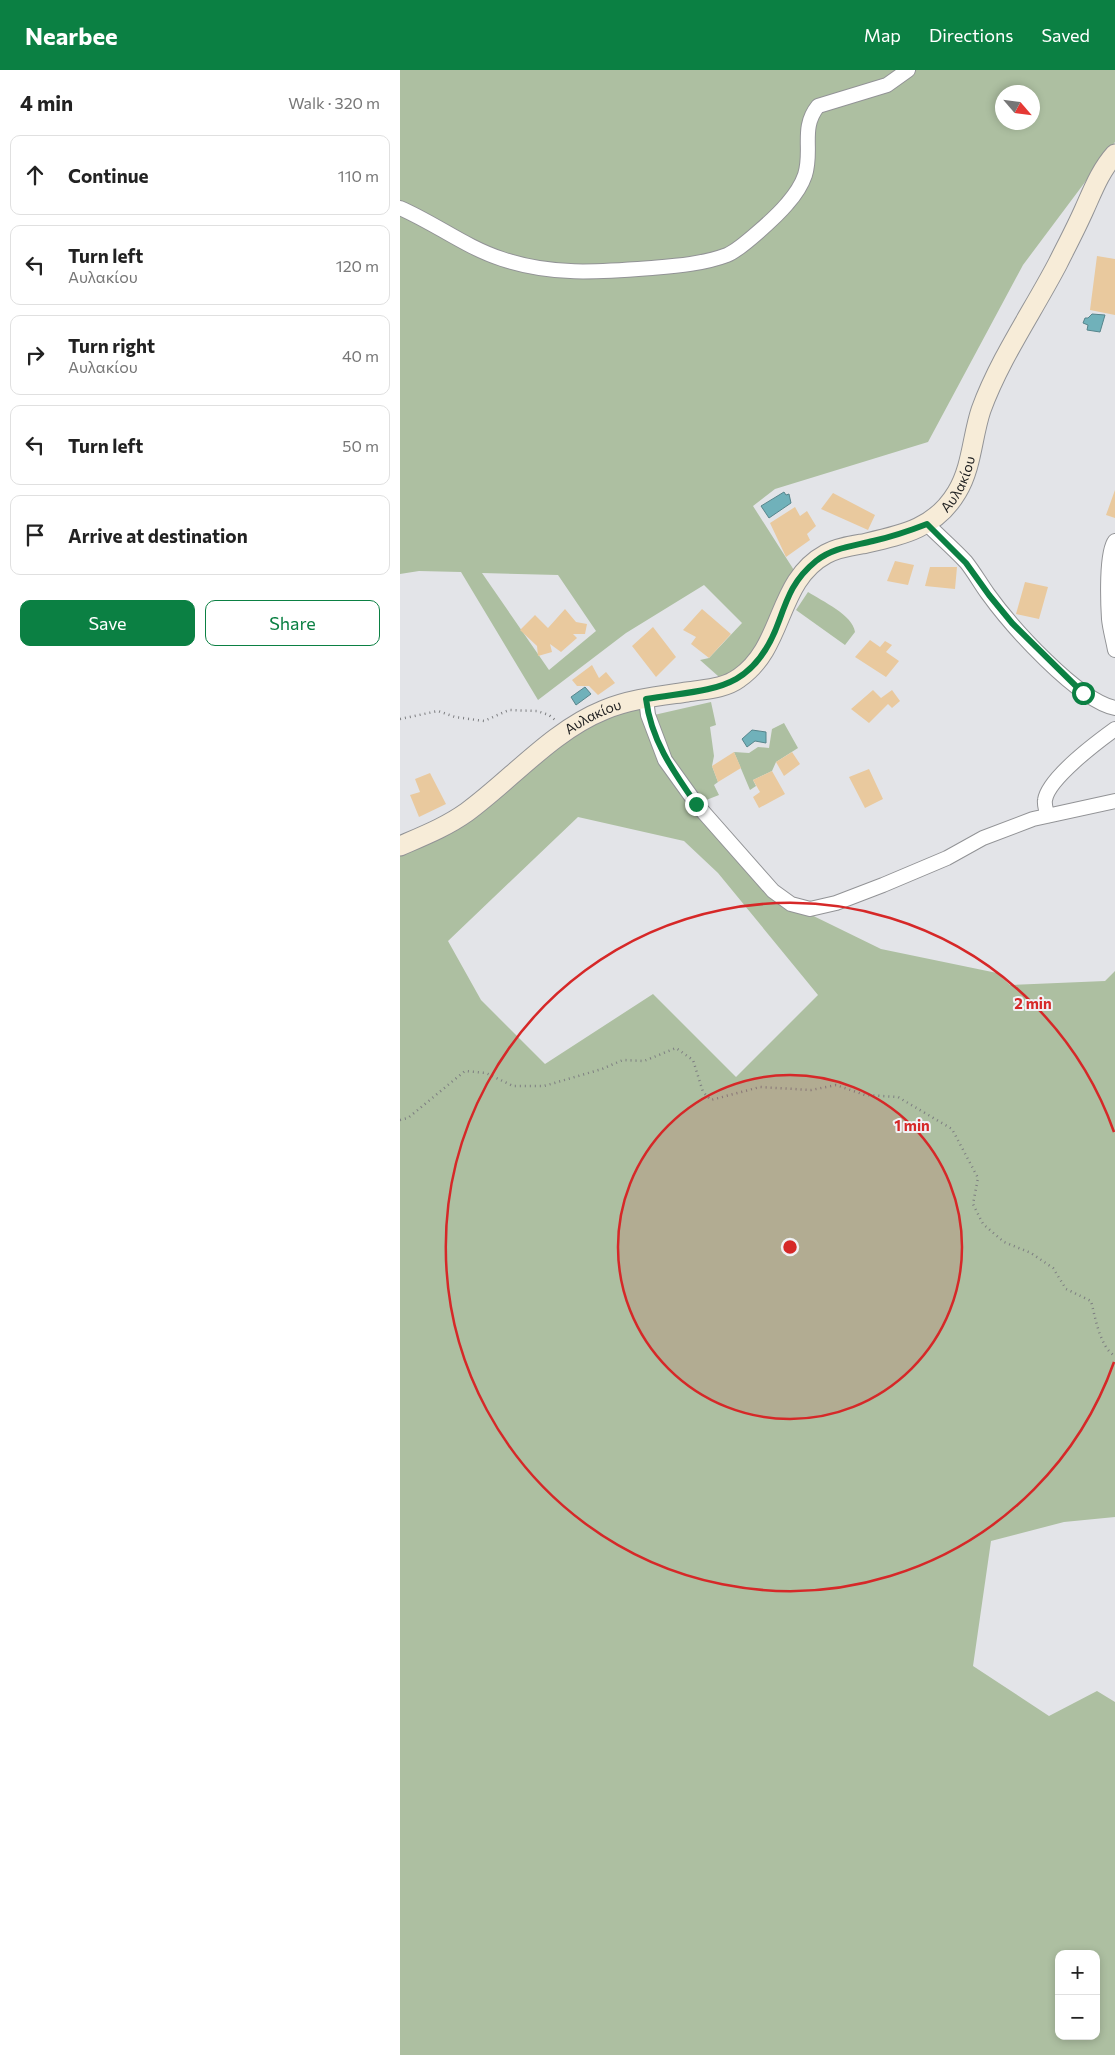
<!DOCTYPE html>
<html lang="en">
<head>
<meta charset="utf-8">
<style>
  body { margin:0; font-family:Commissioner,sans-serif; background:#f6f6f6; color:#222 }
  .controls { position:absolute; right:15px; bottom:15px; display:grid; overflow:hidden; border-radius:10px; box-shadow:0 2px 8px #0003 }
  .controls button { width:45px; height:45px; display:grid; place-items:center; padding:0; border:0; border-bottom:1px solid #e0e0e0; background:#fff; color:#222; font:25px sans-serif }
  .compass { position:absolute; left:595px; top:15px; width:45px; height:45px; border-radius:50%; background:#fff; box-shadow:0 2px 8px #0003; rotate:118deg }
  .stop { position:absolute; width:15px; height:15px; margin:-11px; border:4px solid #0b8043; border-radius:50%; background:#fff }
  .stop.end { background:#0b8043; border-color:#fff; box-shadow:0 1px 5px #0008 }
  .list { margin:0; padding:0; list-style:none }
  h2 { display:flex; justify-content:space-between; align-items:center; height:65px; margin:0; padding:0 20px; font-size:21px }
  h2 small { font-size:16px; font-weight:400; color:#767676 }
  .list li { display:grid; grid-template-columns:32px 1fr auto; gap:15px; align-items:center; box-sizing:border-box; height:80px; margin:0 10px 10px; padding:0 10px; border:1px solid #e0e0e0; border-radius:10px }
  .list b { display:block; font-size:19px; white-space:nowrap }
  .list p { margin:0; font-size:16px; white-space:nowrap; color:#767676 }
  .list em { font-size:16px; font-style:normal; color:#767676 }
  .actions { display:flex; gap:10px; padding:15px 20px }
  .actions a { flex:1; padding:11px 0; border:1px solid #0b8043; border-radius:10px; text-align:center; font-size:18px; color:#0b8043 }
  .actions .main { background:#0b8043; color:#fff }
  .icon { flex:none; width:28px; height:28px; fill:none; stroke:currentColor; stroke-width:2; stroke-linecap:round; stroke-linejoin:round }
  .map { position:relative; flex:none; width:715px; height:1985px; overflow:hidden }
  header { display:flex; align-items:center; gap:30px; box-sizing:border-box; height:70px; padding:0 25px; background:#0b8043; color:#fff }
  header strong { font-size:24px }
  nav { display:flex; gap:28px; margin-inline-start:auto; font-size:18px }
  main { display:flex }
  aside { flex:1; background:#fff }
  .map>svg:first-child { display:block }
  .green { fill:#adbfa1; fill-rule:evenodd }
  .water { fill:#70b1ba; stroke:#57858c }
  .building { fill:#e9c99e }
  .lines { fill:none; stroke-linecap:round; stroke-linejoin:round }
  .street-casing { stroke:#929396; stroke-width:16 }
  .secondary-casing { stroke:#929396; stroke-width:21 }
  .path { stroke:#7d7e81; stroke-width:2.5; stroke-dasharray:1 4; stroke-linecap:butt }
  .street { stroke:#fff; stroke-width:14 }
  .secondary { stroke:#f7ecd8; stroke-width:19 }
  .route { stroke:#0b8043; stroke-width:6 }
  .ring { fill:none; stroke:#d62828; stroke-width:2.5 }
  .labels { text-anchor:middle; stroke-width:4; stroke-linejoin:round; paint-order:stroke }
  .street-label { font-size:14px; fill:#1e1f20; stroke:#f0f1f5 }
  .centre { fill:#d62828; stroke:#f0f1f5; stroke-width:2.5 }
  .ring-label { font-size:15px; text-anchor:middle; font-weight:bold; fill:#d62828; stroke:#f0f1f5; stroke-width:4; stroke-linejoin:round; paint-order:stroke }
</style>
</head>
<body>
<header>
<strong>Nearbee</strong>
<nav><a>Map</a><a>Directions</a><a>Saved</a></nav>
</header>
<main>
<aside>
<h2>4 min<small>Walk · 320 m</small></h2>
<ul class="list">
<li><svg class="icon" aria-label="ahead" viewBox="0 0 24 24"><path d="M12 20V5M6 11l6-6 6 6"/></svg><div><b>Continue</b></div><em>110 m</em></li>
<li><svg class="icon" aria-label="left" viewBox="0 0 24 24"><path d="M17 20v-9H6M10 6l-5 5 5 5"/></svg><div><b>Turn left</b><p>Αυλακίου</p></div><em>120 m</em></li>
<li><svg class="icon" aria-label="right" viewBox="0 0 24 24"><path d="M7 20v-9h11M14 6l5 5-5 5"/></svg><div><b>Turn right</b><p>Αυλακίου</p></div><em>40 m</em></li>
<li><svg class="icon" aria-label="left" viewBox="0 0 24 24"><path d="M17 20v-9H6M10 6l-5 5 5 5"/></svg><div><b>Turn left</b></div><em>50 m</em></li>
<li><svg class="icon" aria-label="arrive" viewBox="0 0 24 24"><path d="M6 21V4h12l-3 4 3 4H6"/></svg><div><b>Arrive at destination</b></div></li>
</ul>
<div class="actions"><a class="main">Save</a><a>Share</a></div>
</aside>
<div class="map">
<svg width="715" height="1985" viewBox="0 0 715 1985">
  <rect width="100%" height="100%" fill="#e3e4e8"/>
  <path class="green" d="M0,0h715v72l-92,123 -95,177 -153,47 -22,17 46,72 -20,44 -52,62 -27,-24 9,-2 33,-35 -38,-38 -78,48 -88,67 -77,-128 -42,-1 -19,3zM602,22h30v30h-30zM82,503l76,2 38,56 -47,39z
    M408,522c14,9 45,23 47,40l-10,13 -49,-35z
    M245,629l9,16 57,-13 5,23 -6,2 4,29 -2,10 6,16 -4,3 5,10 -23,9 95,101 90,44 116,24 13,12 95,-4 10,-10v546l-51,5 -73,19 -18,125 76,50 48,-25 18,11v353h-715v-1208l191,-129zM178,747l106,24 34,32 100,122 -82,82 -83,-83 -108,70 -64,-64 -33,-59zM659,1884h37v82h-37z
    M384,653l14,25 -22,14 -4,9 -19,9 3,6 -6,4 -16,-38 15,1 9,-6 11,1 3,-19z"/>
  <path class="water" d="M692,244l13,1 -5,17 -13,-2 1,-5 -5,-2 2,-5h3z
    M384,422l2,3 3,-1 2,9 -22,15 -8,-12z
    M185,617l6,7 -15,11 -5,-8z
    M352,660l14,2v11l-11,-2 -8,6 -5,-8z"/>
  <path class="building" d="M697,186l18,3v56l-25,-5z
    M715,420v28l-9,-3z
    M433,423l42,22 -7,15 -47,-21z
    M395,437l5,9 7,-5 9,15 -9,8 3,6 -24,17 -16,-34z
    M495,491l19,4 -6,20 -21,-4z
    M530,497h27l-2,22 -30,-3z
    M625,512l23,5 -9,32 -23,-5z
    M165,539l11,13 11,2 -2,10h-12l4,4 -16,14 -11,-8 2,8 -14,4 -1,-10 -17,-16 15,-15 13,13z
    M302,539l29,25 -22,24 -18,-14 5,-7 -13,-7z
    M253,557l23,30 -20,20 -24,-31z
    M470,570l10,7 5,-6 7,4 -6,7 13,9 -13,16 -31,-20z
    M192,595l7,13 7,-6 9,11 -17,12 -9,-9h-12l-5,-6z
    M473,620l8,8 11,-8 8,11 -8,7 -4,-4 -19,19 -18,-14z
    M334,682l7,16 -23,14 -6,-16z
    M392,682l8,12 -16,12 -8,-14z
    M469,699l14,30 -18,9 -16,-31z
    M372,701l13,23 -26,14 -6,-11 7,-5 -7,-12z
    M30,703l16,31 -27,13 -9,-22 10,-3 -5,-13z"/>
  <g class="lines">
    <defs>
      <path id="street" d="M0,138c35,15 65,39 102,51 51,17 97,13 150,9 24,-2 51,-4 75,-13 13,-5 50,-39 60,-51 7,-8 15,-20 18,-29 8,-25 -5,-47 13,-69l69,-21 21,-15
        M527,454c13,13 27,25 39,38 8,10 14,21 22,32 23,32 89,106 127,114
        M715,471c-9,11 -7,62 -6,78 1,10 4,20 6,31
        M246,629l2,16 17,45 33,46 75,85 18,13 19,5 26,-6 47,-18 64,-27 36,-20 50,-19 82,-18
        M647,746c0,-4 -3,-11 -2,-16 3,-21 52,-58 70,-71"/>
      <g id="secondary">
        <path id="s1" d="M0,776c23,-10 46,-19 67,-34 45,-33 85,-81 137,-102 26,-11 56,-14 83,-18 18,-3 37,-3 52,-14 46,-32 37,-97 87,-124 11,-6 24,-8 36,-10 40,-9 73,-15 95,-52 15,-25 15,-55 24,-82 19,-52 52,-99 77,-147 9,-18 18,-35 26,-53 9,-20 16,-39 31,-56"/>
      </g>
    </defs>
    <use href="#street" class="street-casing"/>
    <use href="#secondary" class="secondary-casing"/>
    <path class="path" d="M0,649l38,-8 17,6 29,4 25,-11 28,1 12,4 6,5
      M0,1050l8,-2 57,-47 21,2 27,13h31l58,-17 21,-9 21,1 32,-13 17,12 10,32 8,8 49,-13 51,3 25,-5 29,10 33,2 54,32 26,49 -5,26 10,20 21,18 27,11 22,15 13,21 25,12c4,15 9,47 24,55"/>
    <use href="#street" class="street"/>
    <use href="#secondary" class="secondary"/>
  </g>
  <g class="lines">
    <path class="route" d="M296,734c-23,-33 -45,-64 -50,-105 65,-11 107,-5 133,-78 9,-25 15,-42 37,-60 16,-13 37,-15 57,-20 18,-4 36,-10 54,-17l39,39 23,32 23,28 71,70"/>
  </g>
  <circle cx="390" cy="1177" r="172" fill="#d62828" fill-opacity=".12"/>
  <g class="ring">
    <circle cx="390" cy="1177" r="172"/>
    <path d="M714 1292A344 344 0 1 1 714 1062"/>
  </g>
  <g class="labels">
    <g class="street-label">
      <text dy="5" stroke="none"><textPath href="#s1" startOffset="698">Αυλακίου</textPath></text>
      <text dy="5" stroke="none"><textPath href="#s1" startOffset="234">Αυλακίου</textPath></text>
    </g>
  </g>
  <circle cx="390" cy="1177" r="8" class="centre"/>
  <g class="ring-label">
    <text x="633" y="939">2 min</text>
    <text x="512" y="1061">1 min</text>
  </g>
</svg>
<div class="controls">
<button>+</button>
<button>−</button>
</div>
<svg class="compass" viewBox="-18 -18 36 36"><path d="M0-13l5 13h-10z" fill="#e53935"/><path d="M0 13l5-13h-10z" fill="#767676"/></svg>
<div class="stop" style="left:683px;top:623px"></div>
<div class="stop end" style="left:296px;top:734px"></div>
</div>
</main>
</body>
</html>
